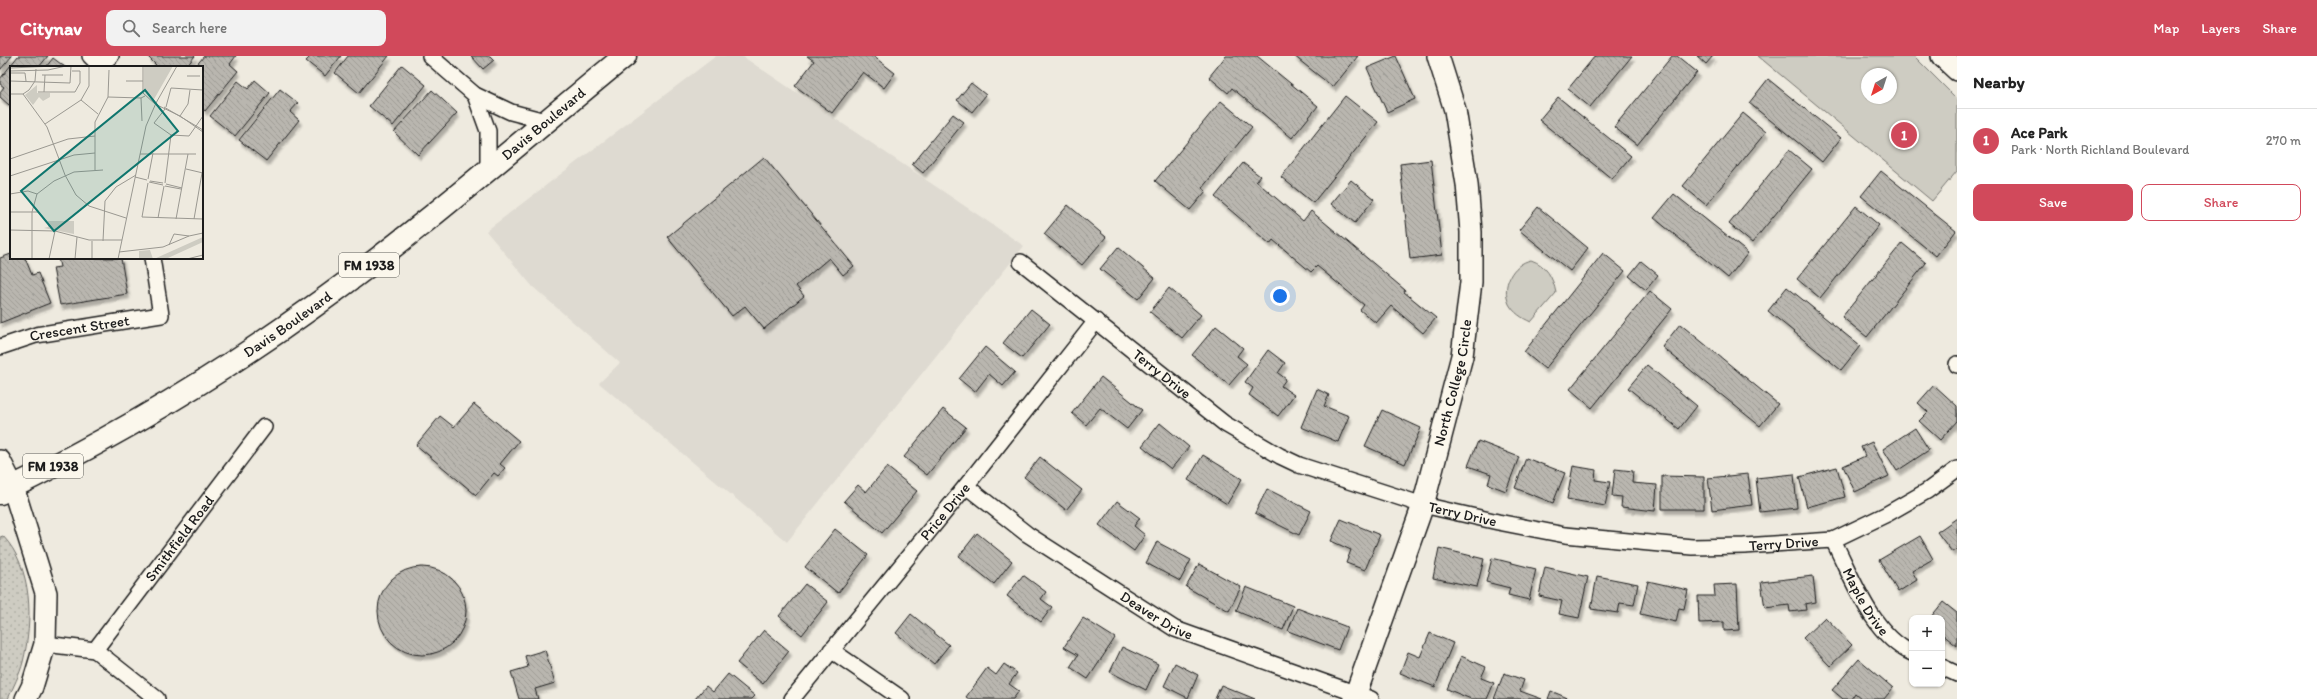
<!DOCTYPE html>
<html lang="en">
<head>
<meta charset="utf-8">
<style>
  body { margin:0; font-family:Itim,sans-serif; background:#f2f2f2; color:#222 }
  .controls { position:absolute; right:12px; bottom:12px; display:grid; overflow:hidden; border-radius:8px; box-shadow:0 1px 3px #0004 }
  .controls button { width:36px; height:36px; display:grid; place-items:center; padding:0; border:0; border-bottom:1px solid #e0e0e0; background:#fff; color:#222; font:20px sans-serif }
  .compass { position:absolute; left:1861px; top:12px; width:36px; height:36px; border-radius:50%; background:#fff; box-shadow:0 1px 3px #0004; rotate:219deg }
  .you { position:absolute; left:1280px; top:240px; width:14px; height:14px; margin:-10px; border:3px solid #fff; border-radius:50%; background:#1a73e8; box-shadow:0 0 0 6px #1a73e833 }
  .badge { display:grid; place-items:center; width:26px; height:26px; border-radius:50%; background:#d1495b; color:#fff; font-size:13px; font-weight:700 }
  .pin { position:absolute; translate:-50% -50%; border:2px solid #fff; box-shadow:0 1px 4px #0006 }
  .list { margin:0; padding:0; list-style:none }
  h2 { display:flex; justify-content:space-between; align-items:center; height:52px; margin:0; padding:0 16px; font-size:17px }
  h2 small { font-size:13px; font-weight:400; color:#767676 }
  .list li { display:grid; grid-template-columns:26px 1fr auto; gap:12px; align-items:center; box-sizing:border-box; height:64px; padding:0 16px; border-top:1px solid #e0e0e0 }
  .list b { display:block; font-size:15px; white-space:nowrap }
  .list p { margin:0; font-size:13px; white-space:nowrap; color:#767676 }
  .list em { font-size:13px; font-style:normal; color:#767676 }
  .actions { display:flex; gap:8px; padding:12px 16px }
  .actions a { flex:1; padding:9px 0; border:1px solid #d1495b; border-radius:8px; text-align:center; font-size:14px; color:#d1495b }
  .actions .main { background:#d1495b; color:#fff }
  .icon { flex:none; width:22px; height:22px; fill:none; stroke:currentColor; stroke-width:2; stroke-linecap:round; stroke-linejoin:round }
  .map { position:relative; flex:none; width:1957px; height:643px; overflow:hidden }
  header { display:flex; align-items:center; gap:24px; box-sizing:border-box; height:56px; padding:0 20px; background:#d1495b; color:#fff }
  header strong { font-size:19px }
  nav { display:flex; gap:22px; margin-inline-start:auto; font-size:14px }
  .search { width:280px; height:36px; background:#f2f2f2; display:flex; align-items:center; gap:10px; box-sizing:border-box; padding:0 14px; border-radius:8px; color:#767676; font-size:15px }
  main { display:flex }
  aside { flex:1; background:#fff }
  .map>svg:first-child { display:block }
  .built { fill:#dedad1 }
  .grass { fill:url(#grass-dots); stroke:#75746f }
  .park { fill:#ceccc2; stroke:#75746f; fill-rule:evenodd }
  .building { fill:url(#building-back-hatch); stroke:#1c1c1c; filter:url(#shadow) }
  .lines { fill:none; stroke-linecap:round; stroke-linejoin:round }
  .street-casing { stroke:#1c1c1c; stroke-width:18 }
  .secondary-casing { stroke:#1c1c1c; stroke-width:24 }
  .primary-casing { stroke:#1c1c1c; stroke-width:25 }
  .street { stroke:#fbf7ec; stroke-width:15 }
  .secondary { stroke:#fbf7ec; stroke-width:21 }
  .primary { stroke:#fbf7ec; stroke-width:22 }
  .labels { text-anchor:middle; stroke-width:3.5; stroke-linejoin:round; paint-order:stroke }
  .shield { fill:#fbf7ec; stroke:#5f5e5a; stroke-width:1 }
  .shield-label { font-size:14px; font-weight:bold; fill:#1c1c1c }
  .street-label { font-size:15px; fill:#1c1c1c; stroke:#fbf7ec }
  .inset-road { fill:none; stroke:#9a9891; stroke-width:1 }
  .view { fill:#0f766e; fill-opacity:0.15; stroke:#0f766e; stroke-width:2 }
  .inset-edge { fill:none; stroke:#1c1c1c; stroke-width:2 }
</style>
</head>
<body>
<header>
<strong>Citynav</strong>
<div class="search"><svg class="icon" aria-label="search" viewBox="0 0 24 24"><circle cx="10" cy="10" r="6"/><path d="M15 15l6 6"/></svg>Search here</div>
<nav><a>Map</a><a>Layers</a><a>Share</a></nav>
</header>
<main>
<div class="map">
<svg width="1957" height="643" viewBox="0 0 1957 643">
  <defs>
    <pattern id="grass-dots" width="8" height="8" patternUnits="userSpaceOnUse"><rect width="8" height="8" fill="#ceccc2"/><path d="M2 2h.1M6 6h.1" fill="none" stroke="#b0afa6" stroke-width="1.8" stroke-linecap="round"/></pattern>
    <pattern id="building-back-hatch" width="6" height="6" patternUnits="userSpaceOnUse"><rect width="6" height="6" fill="#b9b6af"/><path d="M-1 5l2 2M0 0l6 6M5-1l2 2" fill="none" stroke="#9e9c96"/></pattern>
    <filter id="shadow"><feDropShadow dx="2.5" dy="4.5" stdDeviation="1" flood-color="#0004"/></filter>
  </defs>
  <rect width="100%" height="100%" fill="#eeeadf"/>
  <filter id="ink" filterUnits="userSpaceOnUse"><feTurbulence type="fractalNoise" baseFrequency=".025" numOctaves="2"/><feDisplacementMap in="SourceGraphic" scale="8" xChannelSelector="R" yChannelSelector="G"/><feConvolveMatrix kernelMatrix="1 2 1 2 8 2 1 2 1" color-interpolation-filters="sRGB"/></filter>
  <g filter="url(#ink)">
    <path class="built" d="M716,0h26l282,190 -237,296 -188,-159 21,-20 -87,-76 -47,-56z"/>
    <path class="grass" d="M3,480c30,32 30,85 20,126 -3,12 -10,25 -15,37h-8v-162z"/>
    <path class="park" d="M1758,0h156l43,43v72l-25,30zM1867,18h24v24h-24z
      M1531,204c15,5 22,17 25,33l-25,29c-9,-4 -17,-9 -22,-18 -8,-18 3,-40 22,-44z"/>
    <path class="building" d="M0,0h12l-12,14z
      M18,0h30l-9,11h-28v35l-2,3 -9,-8v-5l4,-5 -4,-3v-5z
      M150,0h45l-9,11h-31l1,-2 -7,-7z
      M204,0h32l-6,8 8,7 -33,40 -3,-3v-41h-7z
      M311,0h30l-16,20 -19,-15z
      M348,0h41l-30,37 -24,-20z
      M471,0h19l4,4 -11,9z
      M807,0h66l22,17 -11,15 -21,-16 -31,41 -37,-27 19,-25z
      M1226,0h31l61,50 -26,32 -60,-50 -4,5 -19,-16z
      M1294,0h64l-25,31z
      M1396,0l19,43 -28,13 -20,-44z
      M1595,0h37l-42,51 -22,-18z
      M1672,0h5l20,16 -60,73 -23,-18z
      M1697,0h16l-7,8z
      M53,2l12,9h-19z
      M402,9l24,20 -33,41 -24,-20z
      M1768,23l73,59 -19,24 -73,-59z
      M255,24l15,13 -35,43 -25,-20 28,-35 10,8z
      M971,27l15,12 -14,17 -15,-12z
      M280,33l18,14 -8,9 9,8 -33,41 -27,-21z
      M432,34l25,23 -39,42 -24,-23z
      M1345,40l33,26 -65,81 -32,-26z
      M1558,41l73,59 -19,23 -73,-59z
      M1221,45l31,26 -50,61 4,3 -16,19 -35,-29z
      M1743,57l23,19 -60,73 -23,-19z
      M953,58l11,8 -41,51 -11,-9z
      M1789,94l23,19 -60,74 -23,-19z
      M764,101l90,109 -11,9 -14,-17 -33,28 8,10 -40,33 -19,-23 -13,10 -65,-79z
      M1431,104l11,95 -32,4 -10,-95z
      M1243,107l17,13 -4,5 47,40 8,-10 94,79 -1,2 32,26 -13,15 -32,-27 -15,17 -16,-13 4,-5 -47,-39 -6,6 -38,-32 -3,4 -55,-47z
      M1881,115l75,60 -20,25 -75,-60z
      M1351,124l23,19 -19,24 -24,-19z
      M1674,138l74,59 -20,25 -74,-60z
      M1068,149l38,32 -24,28 -38,-31z
      M1856,150l23,19 -59,73 -23,-19z
      M1538,151l50,41 -18,23 -51,-41z
      M1902,187l24,20 -59,74 -25,-20z
      M1118,191l37,31 -17,21 -38,-30z
      M1603,197l22,18 -80,98 -21,-17z
      M11,198v4h14l7,17 6,-2 12,30 -50,20v-65z
      M58,202h63l6,36 -67,11 -7,-37 7,-1z
      M1641,205l17,14 -12,15 -17,-14z
      M1787,231l73,59 -19,24 -73,-59z
      M1169,232l32,27 -19,23 -32,-26z
      M1650,235l22,18 -80,99 -22,-19z
      M1031,253l19,15 -28,34 -19,-15z
      M1680,268l98,80 -18,22 -98,-79z
      M1216,270l27,22 -6,8 10,8 -18,21 -37,-30z
      M985,291l30,25 -12,14 -14,-12 -14,18 -16,-13z
      M1268,294l17,13 -7,10 8,6 -5,7 13,9 -16,21 -29,-21 4,-7 -8,-6z
      M1647,309l50,41 -18,23 -51,-41z
      M1101,321l41,33 -15,19 -27,-21 -14,17 -14,-12z
      M1934,329l23,21v15l-17,19 -21,-19 9,-9 -10,-9z
      M1317,333l12,6 -5,11 25,10 -11,26 -37,-15z
      M474,348l45,37 -19,23 5,4 -7,8 -4,-3 -18,22 -60,-50 24,-29 14,11z
      M943,353l23,18 -39,48 -23,-18z
      M1382,354l39,18 -16,36 -40,-18z
      M1160,367l29,24 -18,22 -29,-23z
      M1915,372l14,22 -32,21 -14,-22z
      M1478,385l41,16 -13,34 -18,-7 3,-10 -23,-8z
      M1872,386l17,34 -34,16 -12,-26 22,-10 -4,-9z
      M1203,399l39,24 -15,25 -39,-24z
      M1040,401l42,33 -16,20 -42,-33z
      M1526,402l39,15 -12,30 -38,-15z
      M1573,410l23,4 -1,10 15,2 -5,24 -38,-7z
      M887,411l30,24 -35,42 -38,-32 14,-16 8,7z
      M1837,411l8,30 -38,10 -8,-30z
      M1615,413l18,2 -1,12 25,2 -2,26 -34,-4 1,-10 -10,-1z
      M1748,418l4,31 -40,5 -4,-32z
      M1794,418l3,34 -37,4 -4,-34z
      M1662,420l42,1v32h-42z
      M1267,433l44,22 -12,24 -44,-22z
      M1117,445l23,17 -6,8 11,9 -11,16 -35,-26z
      M1957,462v31l-5,3 -15,-20z
      M1341,463l39,16 -15,35 -19,-7 5,-13 -20,-9z
      M835,473l33,26 -30,38 -33,-26z
      M977,477l35,28 -18,23 -35,-28z
      M1920,480l13,23 -21,12 5,9 -19,12 -19,-32z
      M1157,486l34,18 -11,21 -34,-18z
      M1439,492l45,11 -7,28 -44,-9z
      M1492,502l44,11 -7,31 -21,-5 2,-7 -24,-6z
      M1199,508l42,23 -12,24 -43,-24z
      M1545,511l43,10 -9,41 -20,-4 3,-13 -23,-5z
      M378 555a44 44 0 1 1 88 0a44 44 0 1 1-88 0Z
      M1023,519l23,17 -5,7 11,8 -11,15 -34,-26z
      M1597,520l41,8 -4,21 -14,-2 -2,10 -27,-4z
      M1813,520l3,26 -11,2 1,6 -16,2 -1,-7 -24,3 -4,-26z
      M1648,525l40,9 -4,19 -5,-1 -3,14 -36,-8z
      M805,528l23,18 -26,33 -23,-19z
      M1737,528l2,46 -15,1v-9l-25,1 -1,-27h17l-1,-11z
      M1246,531l47,19 -10,24 -47,-19z
      M1943,546l14,11v33l-15,-12v-16h-12z
      M1297,552l50,19 -9,23 -50,-19z
      M911,558l38,31 -15,19 -38,-31z
      M1825,561l27,28 -22,21 -27,-28z
      M1083,562l32,20 -27,41 -18,-12 8,-12 -14,-8z
      M764,574l25,21 -26,33 -26,-21z
      M1430,577l23,10 -18,44 -35,-14 8,-21 12,5z
      M1122,591l36,17 -12,26 -36,-18z
      M545,594l10,33 -20,6 3,10h-19l-8,-27 17,-5 -3,-11z
      M1461,600l25,11 -5,11 13,5 -7,16h-16l-24,-10z
      M1859,603l34,29 -9,11h-22l-7,-6 -4,6h-8l-11,-9z
      M1175,607l23,12 -10,23 -24,-12z
      M1004,608l13,9 -8,11 10,7 -6,8h-44l-3,-2 21,-29 9,7z
      M1504,617l20,7 -4,11 22,8h-48z
      M728,618l27,22 -3,3h-57l11,-13 7,6z
      M1221,629l34,14h-40z
      M1551,635l19,8h-22z"/>
    <g class="lines">
      <defs>
        <g id="street">
          <path d="M90,0l11,11"/>
          <path d="M430,0l45,39 36,17 34,9"/>
          <path d="M100,9l11,-9"/>
          <path d="M475,39l13,36v38"/>
          <path id="s1" d="M1021,206l204,162 55,32 19,9 124,40 75,17 67,13 127,12 52,-1 89,-6 54,-26 40,-23 30,-22"/>
          <path id="s2" d="M0,291l36,-12 125,-20 -9,-57"/>
          <path d="M1957,308v1"/>
          <path id="s3" d="M966,430l61,48 148,95 196,70"/>
          <path id="s4" d="M1833,484c19,37 39,95 79,113"/>
          <path d="M45,588l50,6 62,49"/>
          <path id="s5" d="M95,594l169,-223"/>
          <path d="M831,594l71,49"/>
          <path d="M1942,611l15,7"/>
          <path id="s6" d="M792,643l174,-213 130,-165"/>
        </g>
        <g id="secondary">
          <path d="M1942,0l15,14"/>
          <path d="M0,405l13,26 33,106 -1,51 -13,43 -6,12"/>
          <path id="s7" d="M1354,643l69,-194 39,-149 9,-74v-50l-4,-48 -12,-74 -17,-54"/>
        </g>
        <g id="primary">
          <path id="s8" d="M0,437c108,-52 213,-114 310,-184 110,-78 211,-168 315,-253"/>
        </g>
      </defs>
      <use href="#street" class="street-casing"/>
      <use href="#secondary" class="secondary-casing"/>
      <use href="#primary" class="primary-casing"/>
      <use href="#street" class="street"/>
      <use href="#secondary" class="secondary"/>
      <use href="#primary" class="primary"/>
    </g>
  </g>
  <g class="labels">
    <g class="shield">
      <rect x="339" y="197" width="60" height="24" rx="3"/>
      <rect x="23" y="398" width="60" height="24" rx="3"/>
    </g>
    <g class="shield-label">
      <text x="369" y="214">FM 1938</text>
      <text x="53" y="415">FM 1938</text>
    </g>
    <g class="street-label">
      <text dy="5" stroke="none"><textPath href="#s8" startOffset="659">Davis Boulevard</textPath></text>
      <text dy="5" stroke="none"><textPath href="#s8" startOffset="334">Davis Boulevard</textPath></text>
      <text dy="5" stroke="none"><textPath href="#s2" startOffset="82">Crescent Street</textPath></text>
      <text dy="5" stroke="none"><textPath href="#s1" startOffset="180">Terry Drive</textPath></text>
      <text dy="5" stroke="none"><textPath href="#s7" startOffset="332">North College Circle</textPath></text>
      <text dy="5" stroke="none"><textPath href="#s6" startOffset="242">Price Drive</textPath></text>
      <text dy="5" stroke="none"><textPath href="#s1" startOffset="516">Terry Drive</textPath></text>
      <text dy="5" stroke="none"><textPath href="#s5" startOffset="140">Smithfield Road</textPath></text>
      <text dy="5" stroke="none"><textPath href="#s1" startOffset="840">Terry Drive</textPath></text>
      <text dy="5" stroke="none"><textPath href="#s4" startOffset="70">Maple Drive</textPath></text>
      <text dy="5" stroke="none"><textPath href="#s3" startOffset="231">Deaver Drive</textPath></text>
    </g>
  </g>
  <g transform="translate(10 10)">
    <rect width="193" height="193" fill="#eeeadf"/>
    <path d="M134,0h29l-20,35 -9,-11zM27,19v8h13v4l-7,4 -4,-4 -6,8 -8,-10zM140,184l3,9h-14v-8z" fill="#ceccc2"/>
    <path d="M38,155h26v13l-30,-6 4,-1zM193,171v5l-35,16 -14,1z" fill="#ceccc2"/>
    <path class="inset-road" d="M133,0v27l12,11M0,2l45,-2M0,5l38,-1 18,-4M0,7h15l1,8M32,9h21M177,10h13M0,15l60,2 1,-17M116,15h17M28,26h37l5,-9v-12h-8M34,26l1,-17M0,28h13l6,-4 6,-9 1,-12M13,28l24,33 18,48 11,20 13,11 37,12M98,31l33,1 4,-2M131,32l1,23M71,34l17,14M145,38l25,12 23,16M154,41l39,23M156,41l5,-19 32,2M155,43l-11,14 17,12 18,1 14,-20M170,50l8,-12 2,-14M35,58l36,-24 8,-14v-20M130,88h56M0,93l58,-20 27,-3M176,103l17,4M85,104v-48l13,-25 1,-27M0,110l64,-21 21,-2M125,111l12,3M138,113l5,-26M140,115l13,2M139,116l14,3M138,117l-6,34 61,2M155,117l6,-48M156,118l16,4M155,120l16,3M0,128l18,-3 9,3M0,146h28M148,152l6,-32M166,153l12,-65M184,153l8,-46M0,164l45,1 34,9h33M82,175v18M93,175l2,-40 11,-14 20,-12M159,179l5,-11 15,2 14,-3M109,186l44,-5 26,-11M22,193v-47l5,-18 17,-13 20,-9 29,-2M39,193l6,-28M65,193l2,-22M108,193l28,-133 10,-23 21,-37M177,193l16,-4"/>
    <path class="view" d="M135,24l33,41 -124,100 -33,-40z"/>
    <rect width="193" height="193" class="inset-edge"/>
  </g>
</svg>
<div class="controls">
<button>+</button>
<button>−</button>
</div>
<svg class="compass" viewBox="-18 -18 36 36"><path d="M0-13l5 13h-10z" fill="#e53935"/><path d="M0 13l5-13h-10z" fill="#767676"/></svg>
<div class="you"></div>
<div class="pin badge" style="left:1904px;top:79px">1</div>
</div>
<aside>
<h2>Nearby<small></small></h2>
<ul class="list">
<li><span class="badge">1</span><div><b>Ace Park</b><p>Park · North Richland Boulevard</p></div><em>270 m</em></li>
</ul>
<div class="actions"><a class="main">Save</a><a>Share</a></div>
</aside>
</main>
</body>
</html>
